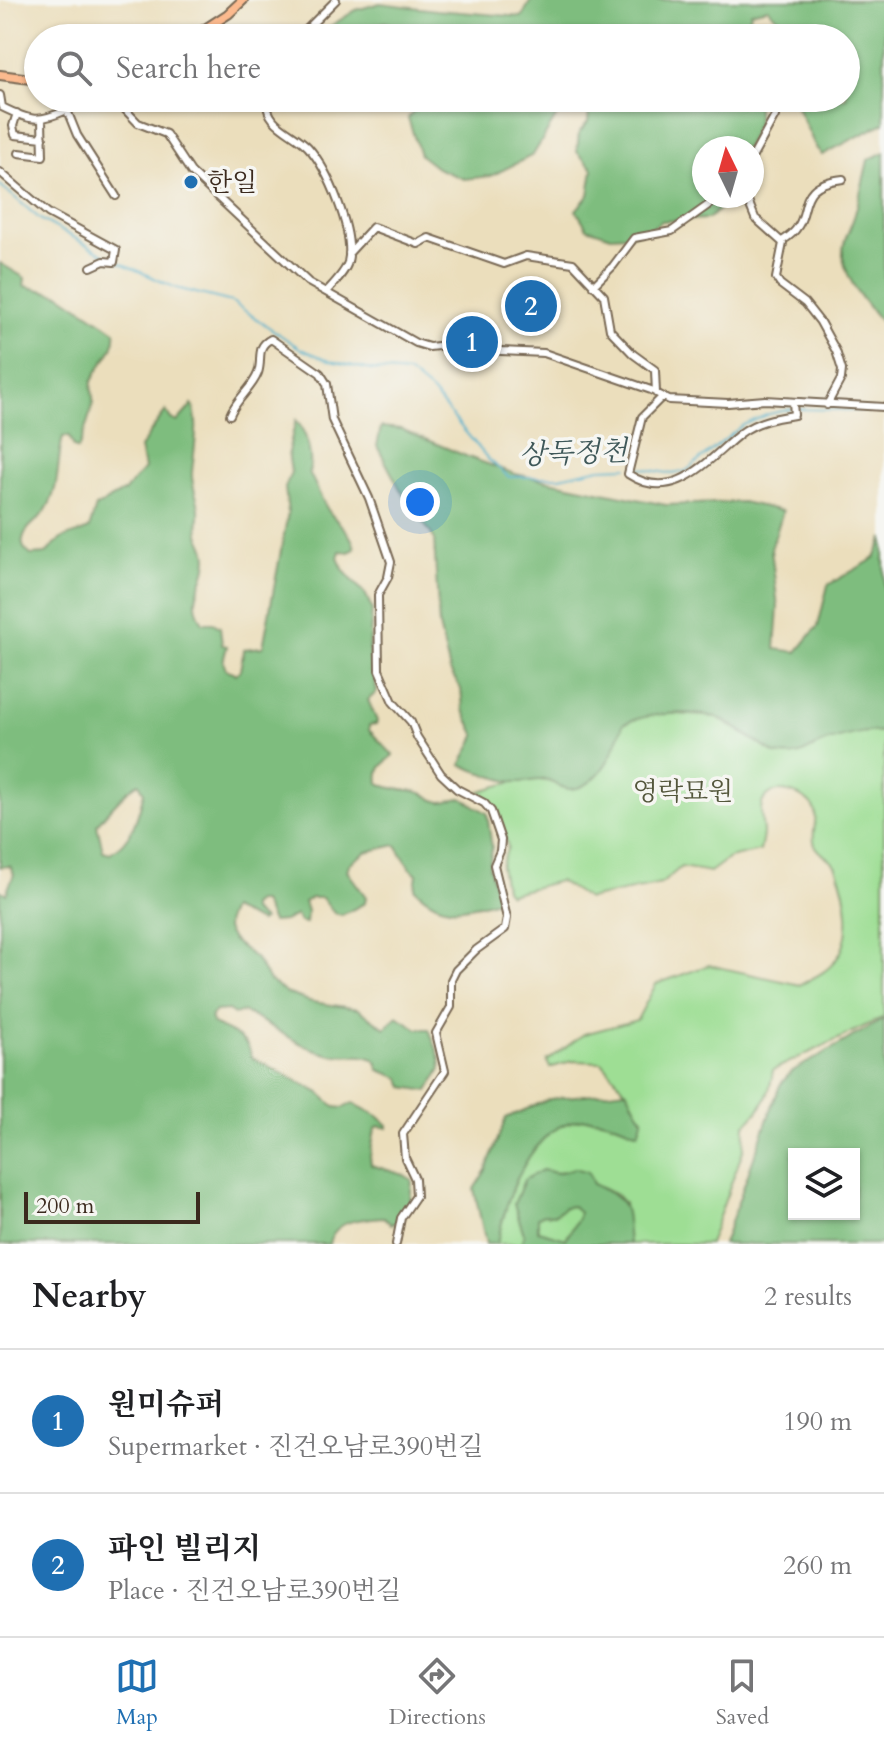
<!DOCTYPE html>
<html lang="en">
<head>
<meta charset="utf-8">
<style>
  body { margin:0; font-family:Cardo,"Noto Serif KR",serif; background:#f2f2f2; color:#202124 }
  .controls { position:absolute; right:24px; bottom:24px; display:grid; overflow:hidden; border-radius:0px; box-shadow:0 2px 6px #0004 }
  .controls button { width:72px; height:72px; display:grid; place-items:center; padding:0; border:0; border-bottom:2px solid #e0e0e0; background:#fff; color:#202124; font:40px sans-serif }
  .compass { position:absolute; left:692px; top:136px; width:72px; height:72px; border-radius:50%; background:#fff; box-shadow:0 2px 6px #0004; rotate:355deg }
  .scale { position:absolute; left:24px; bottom:20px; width:176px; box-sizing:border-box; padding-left:8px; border:4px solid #3b2a1e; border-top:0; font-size:22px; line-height:28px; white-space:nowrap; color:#3b2a1e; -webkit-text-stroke:6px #f6f6f2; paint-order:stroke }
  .you { position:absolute; left:420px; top:502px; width:28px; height:28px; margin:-20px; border:6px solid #fff; border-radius:50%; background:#1a73e8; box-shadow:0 0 0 12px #1a73e833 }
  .badge { display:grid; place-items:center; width:52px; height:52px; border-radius:50%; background:#1f6fb2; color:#fff; font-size:26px; font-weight:700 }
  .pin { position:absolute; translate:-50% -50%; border:4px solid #fff; box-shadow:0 2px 8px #0006 }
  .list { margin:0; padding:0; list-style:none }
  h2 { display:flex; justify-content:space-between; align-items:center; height:104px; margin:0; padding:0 32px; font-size:34px }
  h2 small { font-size:26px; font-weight:400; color:#757577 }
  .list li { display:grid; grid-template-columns:52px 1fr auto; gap:24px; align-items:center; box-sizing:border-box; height:144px; padding:0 32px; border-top:2px solid #e0e0e0 }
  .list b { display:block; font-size:30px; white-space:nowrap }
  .list p { margin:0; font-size:26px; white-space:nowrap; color:#757577 }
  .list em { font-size:26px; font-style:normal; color:#757577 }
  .icon { flex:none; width:44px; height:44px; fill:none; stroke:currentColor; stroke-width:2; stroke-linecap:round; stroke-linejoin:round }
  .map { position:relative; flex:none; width:884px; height:1244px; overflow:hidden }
  .search { position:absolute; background:#fff; box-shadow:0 2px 6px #0004; left:24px; right:24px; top:24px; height:88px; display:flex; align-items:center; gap:20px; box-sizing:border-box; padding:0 28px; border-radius:44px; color:#757577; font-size:30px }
  .sheet { height:392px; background:#fff }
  nav { display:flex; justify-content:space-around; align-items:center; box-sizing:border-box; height:112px; border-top:2px solid #e0e0e0; background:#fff; font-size:22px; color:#757577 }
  nav a { display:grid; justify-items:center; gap:4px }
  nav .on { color:#1f6fb2 }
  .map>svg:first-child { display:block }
  .green { fill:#9ede94; stroke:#6c8459; stroke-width:2 }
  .forest { fill:#7ebd7e; stroke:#5c744e; stroke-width:2; fill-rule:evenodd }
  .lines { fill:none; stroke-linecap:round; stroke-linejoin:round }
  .stream { stroke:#47acc7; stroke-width:2 }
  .minor-casing { stroke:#796955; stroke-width:10 }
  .major-casing { stroke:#796955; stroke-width:12 }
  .minor { stroke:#fff; stroke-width:6 }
  .major { stroke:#fcba8e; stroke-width:8 }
  .poi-dot { fill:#1f6fb2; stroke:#f6f6f2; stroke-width:3 }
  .labels { text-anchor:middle; stroke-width:7; stroke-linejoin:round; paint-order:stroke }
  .poi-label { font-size:26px; fill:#3b2a1e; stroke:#f6f6f2; text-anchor:start }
  .park-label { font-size:26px; fill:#54573c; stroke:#f6f6f2 }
  .water-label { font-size:28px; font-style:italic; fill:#3f5859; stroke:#f6f6f2 }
</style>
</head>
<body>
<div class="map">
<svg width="884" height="1244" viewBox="0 0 884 1244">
  <rect width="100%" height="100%" fill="#f6f6f2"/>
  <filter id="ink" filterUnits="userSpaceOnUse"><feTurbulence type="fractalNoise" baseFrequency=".0125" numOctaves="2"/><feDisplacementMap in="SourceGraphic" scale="16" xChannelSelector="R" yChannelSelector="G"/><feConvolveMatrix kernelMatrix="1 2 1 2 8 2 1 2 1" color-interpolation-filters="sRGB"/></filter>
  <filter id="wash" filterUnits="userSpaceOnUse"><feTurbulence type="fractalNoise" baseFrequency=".006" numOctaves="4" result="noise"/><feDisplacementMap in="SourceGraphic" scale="32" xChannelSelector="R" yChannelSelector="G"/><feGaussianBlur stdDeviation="1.8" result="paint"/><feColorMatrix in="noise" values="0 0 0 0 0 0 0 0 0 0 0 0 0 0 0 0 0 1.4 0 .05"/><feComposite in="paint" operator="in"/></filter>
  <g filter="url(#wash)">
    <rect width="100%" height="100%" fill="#ebdebc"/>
    <path class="green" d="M662,713l55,4 58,37c30,6 30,-6 53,-13 17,-5 38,-11 56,-9v285l-111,53c-4,28 -8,35 -28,55l-1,23 -35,96h-80l-5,-41 -7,-8 -24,-11 -18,-16 -18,5 -15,-3 -28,34 10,30 -3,10h-24c9,-45 32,-120 87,-125 19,-2 36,7 54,14 -2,-37 -14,-44 -36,-71l-30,-1 -22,7 -3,-7 37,-27 53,-14 19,-36 53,-19 91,20c12,-7 27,-13 35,-24 20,-24 12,-67 1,-94 -4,-9 -16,-12 -21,-22 -5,-11 4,-24 -1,-36 -7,-14 -36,-25 -48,-12 -9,9 -3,25 -3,36 0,5 -2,12 -3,18l-31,7 -19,14 -29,-5 -20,17 -73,15 -29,-18 -50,13 -4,-5 -4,-23 7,-19 -10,-37 -18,-19c25,-7 59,-19 80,-4l32,-8 5,-5 11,-14 14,-36 13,-6z
      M573,1206l6,6 -1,6 -12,21 -26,-5 -2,-3v-14l6,-3 10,1 11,-8z"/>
    <path class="forest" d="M531,0h353v123l-62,32 -6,-7 -23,-50h53v-60h-62l-2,-15 -14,-15 -17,4 -3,15 2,11h-311l-54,-16 -24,6 -22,10h-27l44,-28 24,-7 56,7 86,7z
      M425,98h140l-7,16 -25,41 -42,21 -27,3 -27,-11 -17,-13 -12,-37z
      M590,98h167v25l-11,25h-42v48h37v6l-18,4 -15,13 -46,2 -15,10 -20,4 -16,1 -24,-8 -11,-18 13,-15 4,-26 -16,-17 2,-19 9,-11z
      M884,152v173c-17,-19 -38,-43 -41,-69 -1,-15 8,-28 12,-42 5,-18 9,-36 13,-54z
      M0,263l25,15 -1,8 37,9 54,36c3,20 -18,34 -23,51 -2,7 2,12 1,19 0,5 -12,43 -15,48l-4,-2 -5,-11 -6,1c-7,26 -2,49 -17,73 -6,10 -21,17 -23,29 -2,8 3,12 8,16l15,-1c17,-22 21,-15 43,-25l7,-22 29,-16 19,-22 -4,-21c8,-12 17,-27 26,-37l5,8 6,3 15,-17c9,15 1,50 0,68 -1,12 6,24 7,36 1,9 -2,16 0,25 3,9 8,14 8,24 0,27 -22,36 -4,65h10l7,4 2,18 5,1 -4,16 3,7 10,5 4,-4 4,-21 19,-2 25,-134 -3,-25 6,-16 -3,-20 8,-32c11,13 17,37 13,53 8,13 12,28 21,40 9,11 22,20 25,36l-6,3 -9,-1 -2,7 6,13 22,24 6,14 -3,42 8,41 -9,8 9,21 -1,3 -7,1v5l24,25c-10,11 -16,11 -14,28 14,9 30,4 45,11 7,3 10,8 18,8 8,0 12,-4 20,-4l25,15 5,35 -3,19 9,33c-35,9 -54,17 -83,-11l2,-15 -6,-5 -15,-24 -30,7 -17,12 -2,7 19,26 -1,6 -23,12 -8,-2 -12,-15h-11l-7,4 3,9 -1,12 -6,-1 -4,-7 -12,6 -12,1 -10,-20h-6l-5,4 1,5 11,9 -3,2 -29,-13 -4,9 -1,11 6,11 23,18 14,22 17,13 26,9 46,7 27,19 12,-12 21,13h11l11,29 1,11 -13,22 -24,-4 -4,-9 -21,-8 -3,-10c-17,-8 -30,-2 -48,-6 -27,-6 -58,-30 -84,-42l-10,2 -6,-4 -12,1 -5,5 2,8c15,8 37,14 38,33l69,36 15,14 8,1 10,-5 25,13 10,9v3l-9,-2 -4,3 -5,27 1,9 33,10 8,5 -2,23 -8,7 -7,13 -4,1 -8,-7c-21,2 -49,2 -54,27h-329v-354l6,4 8,-20 -4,-8 -10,1zM139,783l5,9c-6,24 -11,48 -34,61l-7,-2 -6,-26c7,-10 32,-38 42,-42z
      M381,427l20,2 67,28 47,17 151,31 76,-3 41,9 -12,38 7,58 -3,42 22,3 21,-26 10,-41 47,-27 9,-20v194c-18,-2 -39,4 -56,9 -23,7 -23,19 -53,13 -15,-9 -45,-33 -59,-37 -26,-7 -70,-4 -93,7 -7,24 -23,64 -53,65 -10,0 -15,-8 -23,-9 -11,-1 -22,3 -32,2 -18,-2 -37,-11 -54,-17l15,-29 -13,-27 -2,-20 -11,-18 -11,-45 -5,-88 -34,-49 -23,-43z
      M884,1019v225h-161l57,-159 11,-13zM794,1154h60v60h-60z
      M626,1090c7,9 9,20 17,28l-5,15c-18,-7 -34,-16 -54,-14 -55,5 -78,80 -87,125h-11l-12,-55 12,-19 20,-52 44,-19z
      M575,1168l13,4 5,12c38,18 32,20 36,60h-108l3,-10 -10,-30 10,-24 18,-10 15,3zM573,1206l6,6 -1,6 -12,21 -28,-8v-14l6,-3 9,1 12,-8z"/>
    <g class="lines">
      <path class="stream" d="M0,185l40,34 71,39
        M117,261l59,27 56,14 69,47 30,12 40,9 38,3 23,19 57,68 20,17h51l40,-9 27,-1
        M797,409l87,2
        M634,467l39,7 13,-3 57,-46 26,-11 22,-5"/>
    </g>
  </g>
  <g filter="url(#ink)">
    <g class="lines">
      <defs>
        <path id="minor" d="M298,38l38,-38
          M0,95l2,12c28,14 36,16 65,3
          M62,98l15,37 39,61
          M114,98l24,25 28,11 25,38 117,110 108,61 13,4 38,-4 34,8 43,2 107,37 18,10 59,3 37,-3 119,7
          M267,98c-3,27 26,33 41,49 20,22 47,86 40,115 -3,11 -15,22 -22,30
          M17,113l-4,13 2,9 28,3
          M19,153l24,3 -1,-36
          M752,158l23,-42 4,-18
          M0,172l48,41 68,37 -2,12 -10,-1 -13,6
          M746,196l9,22 28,25 -7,35 4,6 25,19 15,19 16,29 6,19 -1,9 -14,26
          M782,241c39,-22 4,-55 61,-62
          M349,253l24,-26 45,17 11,-6 75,26 22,-8 47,7 31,33 6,34 23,24 22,16 1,23
          M593,286l20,-20 21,-28 38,-7 49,-35
          M662,397l-20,20 -14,57c47,31 80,-15 113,-41 16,-12 34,-15 53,-18l-1,-13
          M230,415c6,-16 22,-26 28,-42 5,-14 -3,-26 13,-34l49,34 7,11 5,36 37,78 22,64 -3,15 -10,18 1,75 14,32 18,20 6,15 24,37 16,15 27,14 7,8 10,29 -1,11 -6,14 13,53 -2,11 -29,21 -20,20 -5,10v27l-15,26 9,38 -42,63 2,24 10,21 1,17 -15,22 -5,26"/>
        <path id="major" d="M191,38l37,-24 15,-14
          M0,75l38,5"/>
      </defs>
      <use href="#minor" class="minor-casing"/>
      <use href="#major" class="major-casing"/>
      <use href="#minor" class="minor"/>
      <use href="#major" class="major"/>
    </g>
  </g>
  <circle class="poi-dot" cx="191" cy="182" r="8"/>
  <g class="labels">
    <g class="poi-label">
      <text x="207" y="191">한일</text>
    </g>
    <g class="park-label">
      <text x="683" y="800">영락묘원</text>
    </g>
    <g class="water-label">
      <text transform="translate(573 452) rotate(-2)" y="10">상독정천</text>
    </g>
  </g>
</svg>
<div class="controls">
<button><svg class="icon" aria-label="layers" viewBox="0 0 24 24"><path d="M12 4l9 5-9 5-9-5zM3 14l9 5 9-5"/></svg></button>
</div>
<svg class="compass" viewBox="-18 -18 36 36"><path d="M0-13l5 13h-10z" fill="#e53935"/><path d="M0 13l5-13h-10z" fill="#757577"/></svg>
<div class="scale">200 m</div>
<div class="you"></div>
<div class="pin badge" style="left:472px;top:342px">1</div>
<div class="pin badge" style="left:531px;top:306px">2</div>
<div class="search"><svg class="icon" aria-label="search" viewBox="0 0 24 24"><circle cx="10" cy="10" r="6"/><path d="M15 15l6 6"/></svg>Search here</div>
</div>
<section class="sheet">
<h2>Nearby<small>2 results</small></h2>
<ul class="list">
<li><span class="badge">1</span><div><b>원미슈퍼</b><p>Supermarket · 진건오남로390번길</p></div><em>190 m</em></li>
<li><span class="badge">2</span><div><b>파인 빌리지</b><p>Place · 진건오남로390번길</p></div><em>260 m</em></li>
</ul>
</section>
<nav>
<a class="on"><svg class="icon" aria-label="map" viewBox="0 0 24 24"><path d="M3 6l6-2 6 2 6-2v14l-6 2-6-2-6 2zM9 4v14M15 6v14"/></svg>Map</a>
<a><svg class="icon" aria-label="directions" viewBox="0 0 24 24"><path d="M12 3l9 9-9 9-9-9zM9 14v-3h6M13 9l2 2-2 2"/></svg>Directions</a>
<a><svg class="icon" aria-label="saved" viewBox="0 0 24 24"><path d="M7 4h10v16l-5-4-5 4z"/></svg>Saved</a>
</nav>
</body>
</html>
